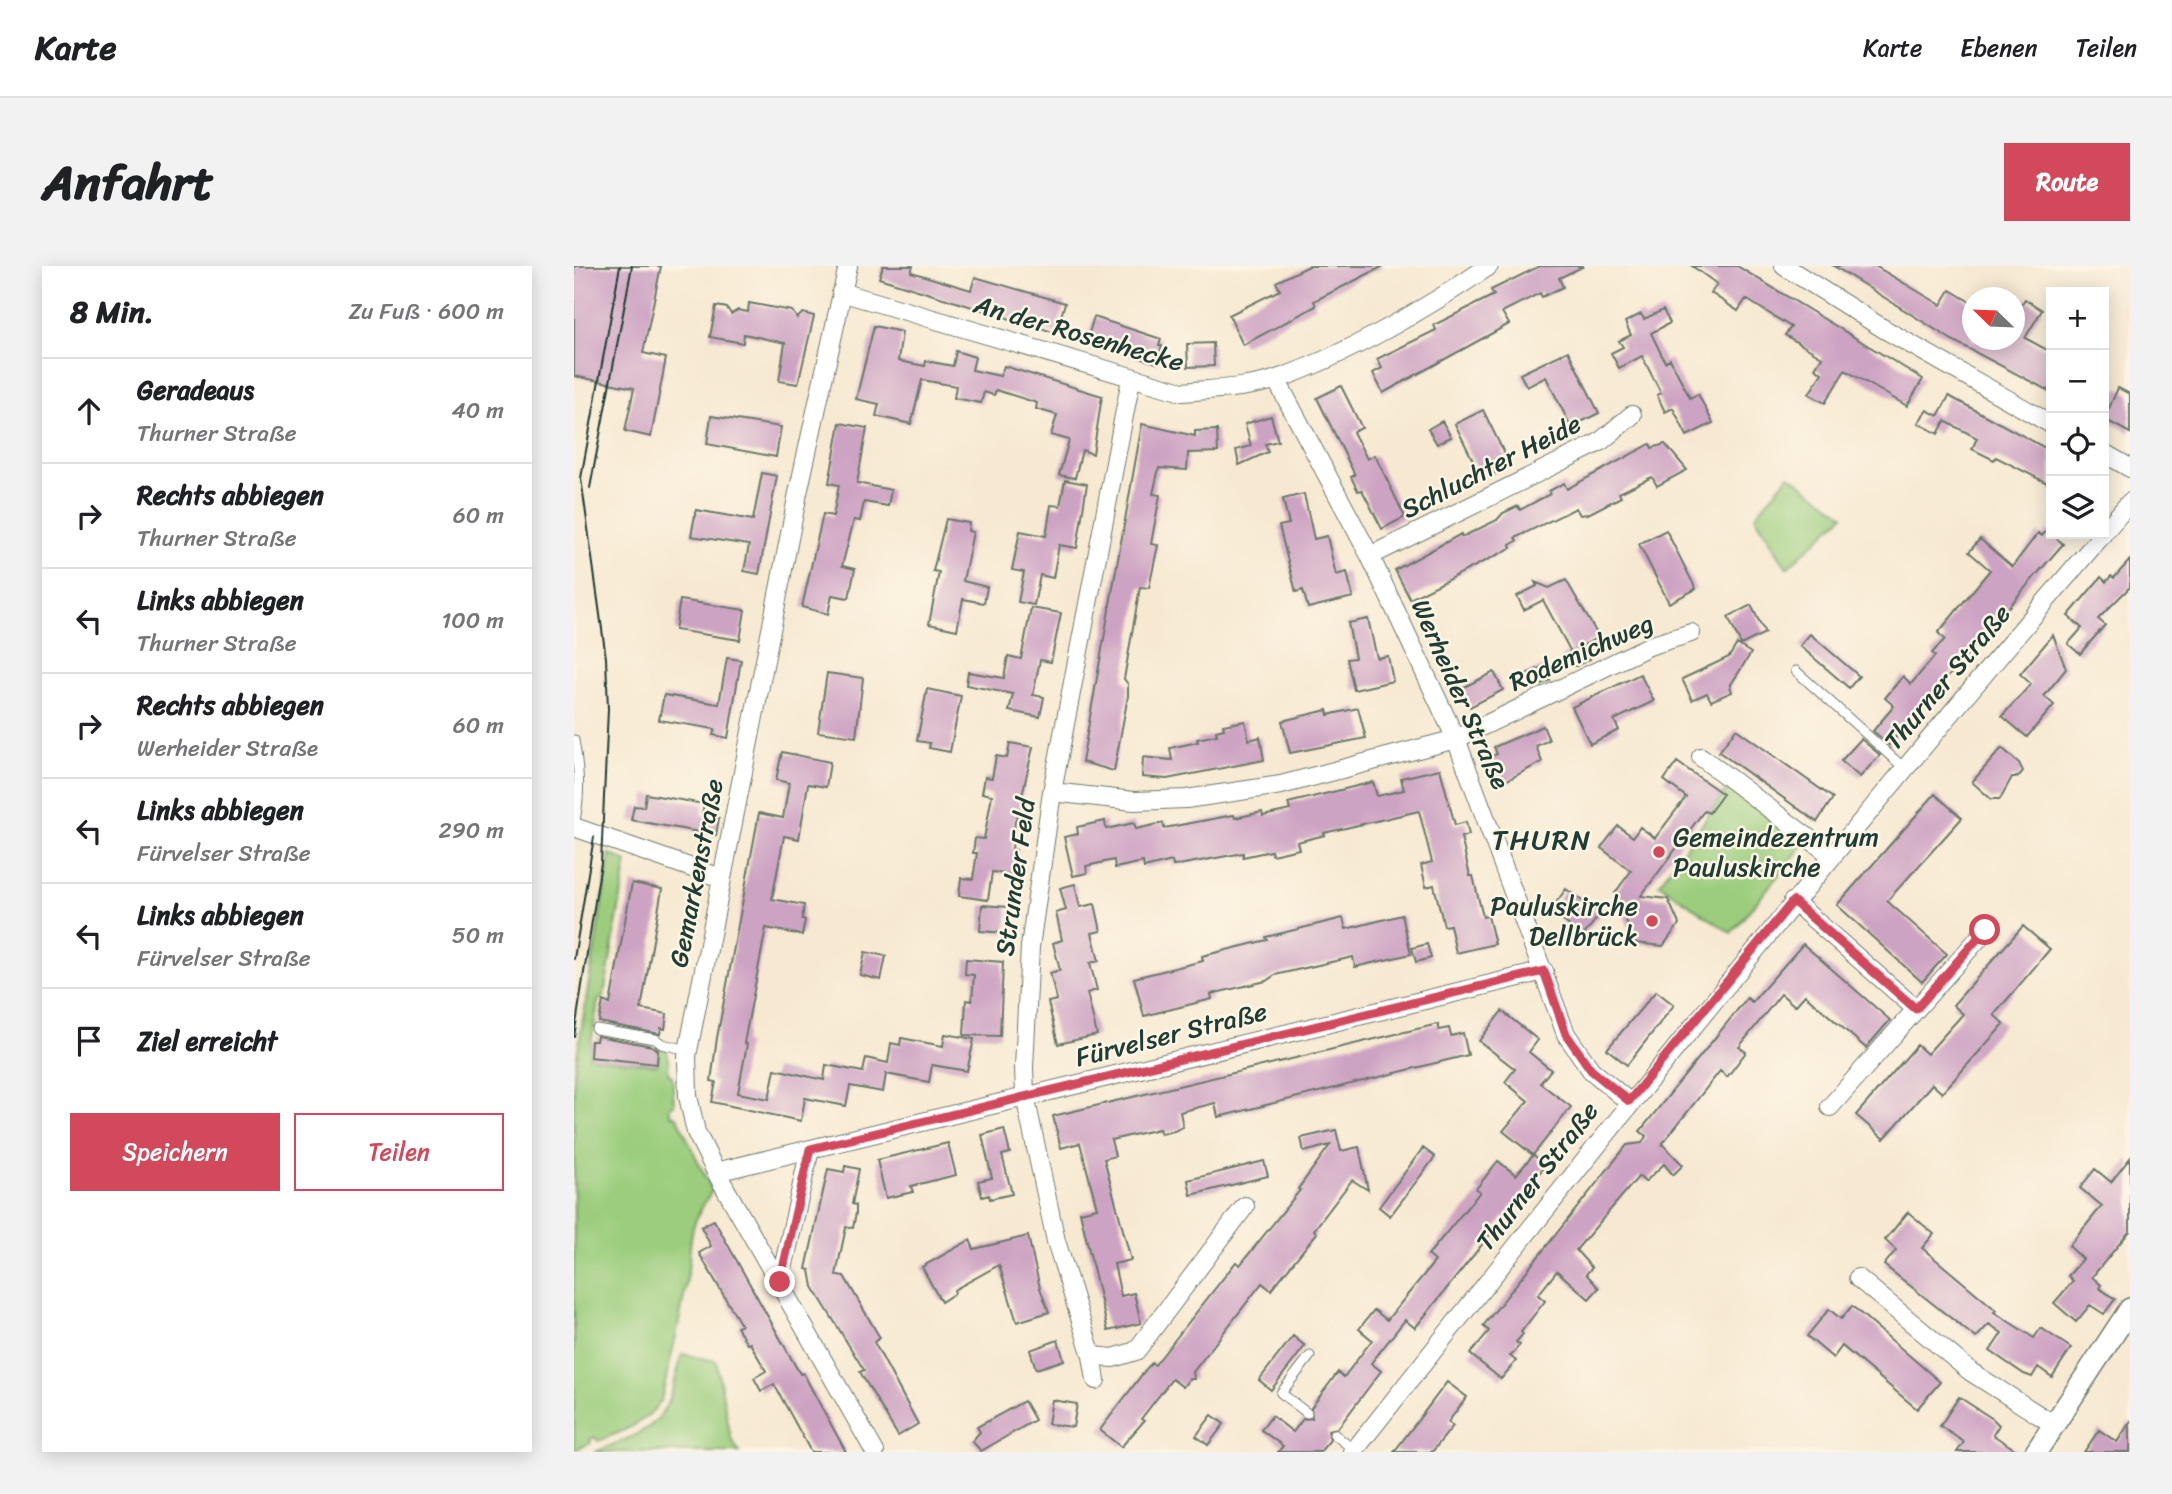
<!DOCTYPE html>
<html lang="de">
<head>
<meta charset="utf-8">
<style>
  body { margin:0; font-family:Sriracha,sans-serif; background:#f2f2f2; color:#202124 }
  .controls { position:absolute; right:21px; top:21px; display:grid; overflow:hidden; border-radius:0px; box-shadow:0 4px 18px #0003 }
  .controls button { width:63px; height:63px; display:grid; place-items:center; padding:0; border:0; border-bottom:2px solid #e0e0e0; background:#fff; color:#202124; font:35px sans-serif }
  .compass { position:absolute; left:1388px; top:21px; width:63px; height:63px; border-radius:50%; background:#fff; box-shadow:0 4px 18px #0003; rotate:293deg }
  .stop { position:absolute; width:21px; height:21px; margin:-16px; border:5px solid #d1495b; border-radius:50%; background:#fff }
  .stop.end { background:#d1495b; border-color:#fff; box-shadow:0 2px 7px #0008 }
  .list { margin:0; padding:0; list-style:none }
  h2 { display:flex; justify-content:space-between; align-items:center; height:91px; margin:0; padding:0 28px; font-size:30px }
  h2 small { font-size:23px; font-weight:400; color:#757577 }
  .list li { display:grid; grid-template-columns:46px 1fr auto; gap:21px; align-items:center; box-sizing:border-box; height:105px; padding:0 28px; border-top:2px solid #e0e0e0 }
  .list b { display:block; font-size:26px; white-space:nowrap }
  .list p { margin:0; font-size:23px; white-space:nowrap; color:#757577 }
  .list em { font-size:23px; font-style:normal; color:#757577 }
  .actions { display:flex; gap:14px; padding:21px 28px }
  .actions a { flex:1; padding:16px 0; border:2px solid #d1495b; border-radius:0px; text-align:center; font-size:24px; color:#d1495b }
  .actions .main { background:#d1495b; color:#fff }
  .icon { flex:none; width:38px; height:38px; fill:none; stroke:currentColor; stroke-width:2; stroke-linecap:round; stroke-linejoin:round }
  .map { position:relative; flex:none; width:1556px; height:1186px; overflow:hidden; border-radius:0px }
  header { display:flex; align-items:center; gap:42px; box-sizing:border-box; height:98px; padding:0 35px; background:#fff; border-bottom:2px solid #e0e0e0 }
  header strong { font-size:33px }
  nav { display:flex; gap:38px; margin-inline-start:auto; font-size:24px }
  .intro { display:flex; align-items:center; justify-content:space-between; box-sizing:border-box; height:168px; padding:0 42px }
  h1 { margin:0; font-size:49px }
  .button { padding:18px 32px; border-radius:0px; background:#d1495b; color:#fff; font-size:24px; font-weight:700 }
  main { display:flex; gap:42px; padding:0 42px }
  aside { flex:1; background:#fff; border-radius:0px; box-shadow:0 4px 18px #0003 }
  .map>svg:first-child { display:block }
  .green { fill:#9bcd7d; stroke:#5d8558; stroke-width:2 }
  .building { fill:#cda3c3 }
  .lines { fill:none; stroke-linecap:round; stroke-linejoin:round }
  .service-casing { stroke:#6b796b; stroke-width:11 }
  .minor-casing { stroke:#6b796b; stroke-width:20 }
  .tertiary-casing { stroke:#6b796b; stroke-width:24 }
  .service { stroke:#fff; stroke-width:9 }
  .minor { stroke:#fff; stroke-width:18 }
  .tertiary { stroke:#fff; stroke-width:21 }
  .tram { stroke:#1f3d34; stroke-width:2 }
  .route { stroke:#d1495b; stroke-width:9 }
  .poi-dot { fill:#d1495b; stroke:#fcf5e5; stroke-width:2.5 }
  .labels { text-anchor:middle; stroke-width:5; stroke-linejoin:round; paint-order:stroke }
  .street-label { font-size:26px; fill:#1f3d34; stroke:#fcf5e5 }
  .poi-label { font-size:26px; fill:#1f3d34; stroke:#fcf5e5; text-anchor:start }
  .neighbourhood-label { font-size:28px; letter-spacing:2px; fill:#1f3d34; stroke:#fcf5e5 }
</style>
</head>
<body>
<header>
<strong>Karte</strong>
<nav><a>Karte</a><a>Ebenen</a><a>Teilen</a></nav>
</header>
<div class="intro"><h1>Anfahrt</h1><a class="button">Route</a></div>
<main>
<aside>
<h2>8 Min.<small>Zu Fuß · 600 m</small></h2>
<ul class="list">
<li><svg class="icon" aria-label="ahead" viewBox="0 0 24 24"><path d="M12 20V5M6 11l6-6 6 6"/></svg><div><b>Geradeaus</b><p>Thurner Straße</p></div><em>40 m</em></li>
<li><svg class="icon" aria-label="right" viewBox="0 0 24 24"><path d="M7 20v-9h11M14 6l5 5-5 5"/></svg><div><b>Rechts abbiegen</b><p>Thurner Straße</p></div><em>60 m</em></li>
<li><svg class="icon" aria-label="left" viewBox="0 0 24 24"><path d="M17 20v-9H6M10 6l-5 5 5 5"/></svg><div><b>Links abbiegen</b><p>Thurner Straße</p></div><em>100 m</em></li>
<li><svg class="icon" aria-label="right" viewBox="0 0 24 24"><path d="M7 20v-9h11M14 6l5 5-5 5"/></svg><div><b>Rechts abbiegen</b><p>Werheider Straße</p></div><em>60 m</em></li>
<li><svg class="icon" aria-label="left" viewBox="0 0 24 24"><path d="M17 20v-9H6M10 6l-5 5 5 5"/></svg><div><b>Links abbiegen</b><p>Fürvelser Straße</p></div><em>290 m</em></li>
<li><svg class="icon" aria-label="left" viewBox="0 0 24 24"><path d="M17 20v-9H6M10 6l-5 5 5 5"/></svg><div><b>Links abbiegen</b><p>Fürvelser Straße</p></div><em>50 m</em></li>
<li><svg class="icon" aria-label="arrive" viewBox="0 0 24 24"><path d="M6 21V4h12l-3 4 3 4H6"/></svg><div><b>Ziel erreicht</b></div></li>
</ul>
<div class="actions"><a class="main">Speichern</a><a>Teilen</a></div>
</aside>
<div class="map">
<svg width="1556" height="1186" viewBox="0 0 1556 1186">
  <rect width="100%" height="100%" fill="#fcf5e5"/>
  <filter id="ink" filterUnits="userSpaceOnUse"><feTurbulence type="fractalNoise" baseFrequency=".0143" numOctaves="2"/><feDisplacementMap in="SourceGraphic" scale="14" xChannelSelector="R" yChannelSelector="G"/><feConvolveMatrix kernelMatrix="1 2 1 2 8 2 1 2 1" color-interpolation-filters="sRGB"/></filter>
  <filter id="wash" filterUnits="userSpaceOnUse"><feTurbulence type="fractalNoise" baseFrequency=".00686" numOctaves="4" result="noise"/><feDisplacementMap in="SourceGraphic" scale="28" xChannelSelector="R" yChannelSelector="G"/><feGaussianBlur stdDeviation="1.57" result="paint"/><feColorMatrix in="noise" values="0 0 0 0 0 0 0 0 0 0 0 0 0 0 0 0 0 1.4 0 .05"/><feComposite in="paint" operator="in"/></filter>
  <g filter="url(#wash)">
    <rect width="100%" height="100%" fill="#f7e9d1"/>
    <path class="green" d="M1215,209l55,40 -57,53 -32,-52z
      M1154,522l76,56 -73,89 -72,-49z
      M36,588l17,8 -23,133 -6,6 -9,56 68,8 3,-17 6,1 3,10 -1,14 4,3 2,29 -5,3 2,7 6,2 35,74c-27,41 -19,43 -25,87 -6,41 -17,82 -26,123 -17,23 -37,30 -63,40l-3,-4 -5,2 1,4 -17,7v-376z
      M108,1088l34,7 15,77 8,14h-145c68,-26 71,-28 88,-98z"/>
    <g id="blocks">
      <path class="building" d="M0,0h87l-18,87 23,5 -15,79 -26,-6 9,-43 -60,-12z
        M309,0h30l-2,6 60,18 4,-13 90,26 -9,30 -177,-55z
        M735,0h75l-70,35 2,5 -73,39 -14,-30 51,-25 -4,-8z
        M966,0h44l-25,12 4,9 -21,10 -2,-4 -38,19 7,12 -126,69 -10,-20 9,-5 -5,-9 59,-29 -2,-5 60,-30 -3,-5z
        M1118,0h45l186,113 -16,27 -62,-36 -20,33 -16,-9 13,-21 -7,-5 7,-11 -37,-22 6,-8 -45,-28 -8,12 -27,-18 6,-9z
        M1260,0h41l66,39 9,-15 22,13v37h42v-25l11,-16 17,11 -17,28 26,14v40l-99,-52z
        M175,37l43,8 5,7 6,-5 11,3 -16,68 -19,-3 6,-38 -41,-9 -1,9 -33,-6 6,-31 11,2 4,6 7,-4 10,2z
        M1089,44l7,13 -19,10 14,29 5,-3 20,39 8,-4 15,29 -26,13 -14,-28 -8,4 -8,-17 4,-2 -19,-37 -23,12 -8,-15 12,-6 -4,-6 12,-6 -6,-13 16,-8 3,5z
        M520,51l67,22 -2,7h3l-5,17 -71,-21z
        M300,60l28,6 -4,29 27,5 1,-5 27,5 3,-15 19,6 -3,13 28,6 4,-10 98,30 -9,58 -11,-4 -7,28 -16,-3 10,-35 -18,-5 6,-20 -21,-6 1,-6 -41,-13 -2,5 -10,-3 -3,11 -27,-5 2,-12 -34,-6 -11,44 -35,-8 3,-12 -23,-5z
        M639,77l1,23 -26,1 -1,-23z
        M994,85l31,62 -28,14 -25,-50 -19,10 -7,-13z
        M767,120l21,42 -9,4 14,27 8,-4 30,62 -23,12 -20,-39 -4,1 -7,-14 4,-2 -38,-77z
        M1544,122l12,6v39l-26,-14z
        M1375,130l102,55v34l-55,-28 -2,3 -22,-11 5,-11 -32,-17 -7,13 -20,-11 9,-13 11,6z
        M909,144l27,55 -28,14 -27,-55z
        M137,150l70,11 -5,30 -69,-13z
        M697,150l7,25 -13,3 3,8 -29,13 -3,-15 15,-4 -6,-22z
        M868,155l9,16 -14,7 -9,-15z
        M266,157l27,5 -10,55 34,7 -3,16 -24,-4 -4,19 -6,-1 -12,46 13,3 -6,29 -17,-3 -4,19 -26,-7 21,-93 10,2 6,-31 -10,-2z
        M568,158l53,12v-5l22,-1 1,22 -30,1 -1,17 -28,-2 -6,26 7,1 -9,49 7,1 -9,43 -9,-1 -16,92 4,5v12l-14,75 -32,-9z
        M1076,178l2,4 13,-4 22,26 -30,16 -5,-9 -33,16 2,4 -33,17 -8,1 -4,-7 -61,30 2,3 -7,4 1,3 -101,51 -15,-29 66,-36 1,3 35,-17 6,-7 15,-7 2,4 30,-16 -1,-3 15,-8 3,6z
        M188,207l15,3 -18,98 -15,-3 5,-26 -58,-9 5,-26 57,10z
        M491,214l22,4 -10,64 -18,-3 -6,33 -13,-3 -6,30 -16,-3 6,-30 -12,-2 8,-39 26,5 5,-31 9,1z
        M730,228l10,45 13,-3 9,39 11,-3 6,25 -45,11 -5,-18 -7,2 -17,-66 10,-2 -6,-25z
        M372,253l23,4 -1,8 5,1 -10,49 24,6 -3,16 -21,-4 -6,31 -28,-6 10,-52 -6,-1z
        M1092,264l30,59 -27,14 -30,-59z
        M1473,264l16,14 -174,201 -16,-14 21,-25 -9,-8 18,-22 8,8 24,-28 -3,-3 13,-14 -7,-6 52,-63 -21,-18 11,-13 32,28 26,-34 4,3z
        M1556,294v27l-32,32 7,6 -25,29 -12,-10 14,-16 -14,-12 33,-39 5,5 5,-6 3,2z
        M992,314l33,57 -15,8 6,14 -14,7 -10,-1 -4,-9 9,-4 -28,-52 -19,10 -7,-14 20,-10 -2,-4 14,6z
        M106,334l65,10 -5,30 -65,-10z
        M1177,339l14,28 -24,12 -13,-28z
        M457,342l30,5 -10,49 -11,-2 -7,35 11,2 -4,20 -31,-6 4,-17 -47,-9 2,-13 36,6 4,-22 13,3z
        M794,353l9,39 11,-2 5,25 -39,9 -7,-31 8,-1 -7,-35z
        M1236,368l49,42 -10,12 -49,-42z
        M1479,369l13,34 -22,27 10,9 -27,32 -25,-21 29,-32 -11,-10z
        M1163,378l14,9 -21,33 2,6 -21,9 -4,-8 -15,7 -10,-21 47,-22z
        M153,392l14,2 -13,78 -15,-3 2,-6 -56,-9 5,-25 55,9z
        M970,400l6,14 -21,10 -7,-14z
        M920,406l9,18 -33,17 -10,-18z
        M253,407l36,5 -7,59 -38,-5z
        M1066,408l14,27 -40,19 5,10 -29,14 -18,-37z
        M353,423l34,7 -11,56 -21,-4 1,-5 -13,-2z
        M784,442l8,30 -76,15 -8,-32 45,-11 1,5z
        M671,455l4,19 11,-3 4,23 -97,19 -25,-2 1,-20 29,3 -2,-12 28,-6 -1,-3 20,-4 -1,-4 8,-2 -1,-4z
        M969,460l6,14 -13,6 6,16 -42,22 -12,-26 9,-4 -3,-7z
        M1162,463l97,69 -16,24 -98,-70z
        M1287,473l19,16 -20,22 -19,-16z
        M436,477l23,4 -12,53 3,1 -2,13 -4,-1 -3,9 -3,27 4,1 -3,25 -21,-3 -4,28 -29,-4 2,-18 12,1 4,-26h-4l2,-15 9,1 8,-44 -10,-2 3,-16 7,1 4,-22 11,2z
        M1428,482l17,15 4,8 -5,6h-6l-12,22h-9l-19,-17z
        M208,486l48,10 -4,25 -18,-3 -9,55 -15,-3 -12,63 32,6 -2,14 3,1 -3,15 -36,-7 -22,115 3,1 -9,49 31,6 6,-30 49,11 2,-15 37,7 3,-14 22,5 3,-20 9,2 1,-7 42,8 2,-12 29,5 -7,32 -35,-6 -3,17 -43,-8 -3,18 -33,-6 -4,20 -41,-8 -4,23 -89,-19 4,-20 -5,-1 6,-43 42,-225 24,5 1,-6 5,-29 -13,-3z
        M1103,496l46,32 -14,19 -5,-2 -63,85 27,3 11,25 -16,22 -28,-3 -20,-50 16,-22 -30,-23 17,-22 15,11 7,-10 15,11 31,-41 -22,-17z
        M866,503l15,56 11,-3 3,13 -8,2 9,39h3l10,41 5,-1 7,28 -39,9 -6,-28 -6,1 -10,-41 -8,2 -5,-22 11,-3 -13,-51 -95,22 1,2 -28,7 2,7 -27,6 -1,-4 -28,6v-4l-70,13 -1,-5 -28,7 -1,-6 -28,6 -1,-8 -28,6 1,7 -14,3 -9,-39 14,-3 -1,-7 28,-6 1,8 28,-6 2,6 27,-6 1,5 70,-13 1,3 27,-6 1,4 27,-6 -2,-7 85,-21 4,14 27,-6 -3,-12z
        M72,528l58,10 -2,11 17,3 -3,17 -85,-15 3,-14 10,1z
        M1361,528l27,24 -75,83 60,53 -25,28 -85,-77z
        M58,617l30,6 -21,120 26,5 -2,15 -4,-1 -1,6 -61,-12 4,-21 7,3z
        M501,618l5,23 15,-3 6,27 -9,2 7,28 -9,2 7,27 -10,3 10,42 -39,9 -10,-42 9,-2 -7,-27 10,-3 -7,-27 9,-3 -6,-27 10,-3 -6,-22z
        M992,623l34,25 -17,22 -33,-25z
        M408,639l26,2 -2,26 -26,-2z
        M828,649l9,39 -56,13 -2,-10 -78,18 -9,6 -55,13 1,5 -68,17 -10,-38 69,-17 -1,-5 65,-16 -1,-3 77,-19 3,11z
        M1449,660l27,23 -56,66 10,9 -62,69 -10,-9 -48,55 -28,-24 61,-70 10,9 36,-40 -10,-9z
        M853,678l4,14 -15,4 -4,-14z
        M1229,678l87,76 -24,28 -61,-53 -10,11 -14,-12 -42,53 7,5 -19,25 -7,-6 -58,73 21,21 -10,10 -9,-11 -19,18 -6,-6 -63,74 16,18 -6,6 13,14 -10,11 -32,-28 -19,24 7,6 -24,31 2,2 -7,8 4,3 -10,11 6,5 -15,18 -31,-25 19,-23 -6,-5 144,-181 15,-2 4,-7 -6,-5 107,-133 5,4z
        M291,686l21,4 -5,24 -21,-5z
        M392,693l37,3 -3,74 -36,-1 2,-35 6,1 2,-26 -9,-1z
        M1082,725l18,14 -47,60 -20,-16z
        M928,745l36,29 -9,12 22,18 -11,13 31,24 -38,48 -30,-24 25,-30 -23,-19 10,-13 -36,-28z
        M864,758l1,6 10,-2 2,8 12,-3 5,22 -250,62 -3,-14 -35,9 3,15 -9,4 -13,3 -2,-5 -48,11 4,16 -11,3 27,101 -17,4 7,32 13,-3 7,30 -33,8 -28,-119 17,-4 -17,-65 -19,5 -8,-32z
        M23,770l55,10 6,4 -1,14 -67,-7 1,-16h5z
        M430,863l6,24 -8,2 10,39 -22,5 -1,-4 -7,2 -4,-16 14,-3 -10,-43z
        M762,864l5,21 18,-4 9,43 -16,-10 -38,50 3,3 -46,57 -9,-7 -42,54 -27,35 1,7h-5l-6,8 -11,-8 -31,40 3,2 -23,26 -21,-17 47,-62 5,-5 3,2 81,-103 4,3 60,-75 -2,-1 32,-44 -26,7 -3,-14z
        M374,877l8,32 -45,11 2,6 -27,6 -9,-38z
        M849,882l12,9 -45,59 -11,-9z
        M959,889l13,10 -131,163 -10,-8 -34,43 10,8 -43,57 -10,2 2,10 -10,12h-42l5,-6 -22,-16 11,-14 21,16 10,-13 9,-1 -1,-10 27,-36 6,5 28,-37 -13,-11 15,-19 13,10 48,-59 -7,-6 52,-63 -4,-3 22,-28 18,14z
        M1556,892v73l-38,46 9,8 -2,3 16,11 -11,15 -14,-9 -14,17 -22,-19 19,-22 -5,-5 15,-17 -14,-13 33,-40 -22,-18 15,-19 16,13z
        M690,895l4,15 -77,19 -3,-15z
        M271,900l14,3 -7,35 4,1v8l-3,15 -7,-1 -10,48 8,1 36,62 -6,4 44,82 -20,12 -38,-64 4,-2 -51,-83 -3,-17 -4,-1 22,-100 16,3z
        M1334,946l26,22 -12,14 74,62 -2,2 40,26 7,-10 30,20 -19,29 -14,-10 -6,10 -8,-3 -34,-23 12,-18 -13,-9 -13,14 -92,-73 12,-15 -11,-10z
        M140,954l86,154 3,-1 43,79h-35l-37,-68 -13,7 -7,-13 12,-7 -16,-28 -3,1 -10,-17 4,-2 -42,-72 12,-7 -10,-19z
        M454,970l12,52 9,24 -32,10 -18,-57 -45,25 1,3 -14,9 -19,-35 48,-27 4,9z
        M1278,1040l88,76 -23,27 -75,-63 -9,12 -26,-22 22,-27 12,10z
        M719,1070l12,10 -34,44 -12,-10z
        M484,1074l6,20 -28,9 -6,-19z
        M873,1116l20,15 -19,25 5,4 -21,26h-38z
        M1385,1131l34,22 6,6 -6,10 26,17h-62l7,-10 -24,-16z
        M478,1134l25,4 -4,23 -25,-3z
        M450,1135l11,19 -54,31 -9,-10 8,-9 -3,-5z
        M638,1149l12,9 -16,21 -12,-9z
        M1556,1156v30h-46l15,-22 18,12z"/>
    </g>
  </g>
  <g filter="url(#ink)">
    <use href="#blocks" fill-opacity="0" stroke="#6b796b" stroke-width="2"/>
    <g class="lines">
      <defs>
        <path id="service" d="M1222,405l108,97
          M0,474c5,29 7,55 0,85
          M22,763l59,10 7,5 26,6
          M733,1147l-26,-20 29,-37
          M760,1168l20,16"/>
        <path id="minor" d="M274,0l-50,227 -111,563 1,40 8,36 20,40 159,280
          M1210,0l100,63 167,95
          M267,26l341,100c31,-3 65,-3 95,-13 68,-23 152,-72 212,-113
          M702,113l94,177 86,183 110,295 25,36 38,32
          M1530,187l26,15
          M1530,266l26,-30
          M796,290l230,-114 32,-27
          M1127,491l130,98
          M478,526l82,9 52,-2 95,-14 175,-46 193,-93 42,-13
          M0,561l147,51
          M1219,635l123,108
          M1256,841l155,-176
          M142,906l828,-201
          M1284,1012l113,94 82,52
          M206,1016l30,-133
          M518,1090l21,2 23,-7 109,-145
          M522,1114l-4,-24 -36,-115 -31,-145 -1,-29 6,-120 22,-155 79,-413
          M779,1186c245,-310 493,-618 750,-918"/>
        <path id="tertiary" d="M1462,1186l94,-143"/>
      </defs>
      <use href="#service" class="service-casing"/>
      <use href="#minor" class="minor-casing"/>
      <use href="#tertiary" class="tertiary-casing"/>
      <use href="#service" class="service"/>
      <use href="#minor" class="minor"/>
      <use href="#tertiary" class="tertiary"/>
      <path class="tram" d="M16,222l42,-222
        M0,693l20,-122
        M0,771l27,-174 7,-154 -2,-51 -25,-180 39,-212"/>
    </g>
  </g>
  <g class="lines" filter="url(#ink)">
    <path class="route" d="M206,1016l30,-133 734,-178 22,63 25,36 38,31 164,-200 123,108 69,-79"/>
  </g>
  <g class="poi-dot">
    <circle cx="1085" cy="586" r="7"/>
    <circle cx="1078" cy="655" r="7"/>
  </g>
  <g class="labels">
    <g class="street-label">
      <text transform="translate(505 67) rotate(16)" y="9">An der Rosenhecke</text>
      <text transform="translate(917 200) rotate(-27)" y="9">Schluchter Heide</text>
      <text transform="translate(1007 386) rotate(-24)" y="9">Rodemichweg</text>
      <text transform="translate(1373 411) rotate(-50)" y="9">Thurner Straße</text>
      <text transform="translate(887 428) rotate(66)" y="9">Werheider Straße</text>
      <text transform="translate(122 607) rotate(-79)" y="9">Gemarkenstraße</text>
      <text transform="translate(441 611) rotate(-82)" y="9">Strunder Feld</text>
      <text transform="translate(597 768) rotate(-14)" y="9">Fürvelser Straße</text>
      <text transform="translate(963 910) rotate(-52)" y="9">Thurner Straße</text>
    </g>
    <g class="poi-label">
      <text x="1099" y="580">Gemeindezentrum<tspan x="1099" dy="30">Pauluskirche</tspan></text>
      <text x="1064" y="649" text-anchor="end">Pauluskirche<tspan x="1064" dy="30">Dellbrück</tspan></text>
    </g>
    <g class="neighbourhood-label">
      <text x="968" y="583">THURN</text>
    </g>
  </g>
</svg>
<div class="controls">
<button>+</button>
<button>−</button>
<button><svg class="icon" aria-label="locate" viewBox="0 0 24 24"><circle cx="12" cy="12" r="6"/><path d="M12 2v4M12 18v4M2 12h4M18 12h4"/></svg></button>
<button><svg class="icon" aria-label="layers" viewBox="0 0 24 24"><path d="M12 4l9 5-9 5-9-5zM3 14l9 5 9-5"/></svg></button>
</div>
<svg class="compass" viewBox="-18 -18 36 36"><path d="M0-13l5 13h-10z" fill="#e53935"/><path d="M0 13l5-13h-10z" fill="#757577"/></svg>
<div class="stop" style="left:1411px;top:664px"></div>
<div class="stop end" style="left:206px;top:1016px"></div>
</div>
</main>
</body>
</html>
